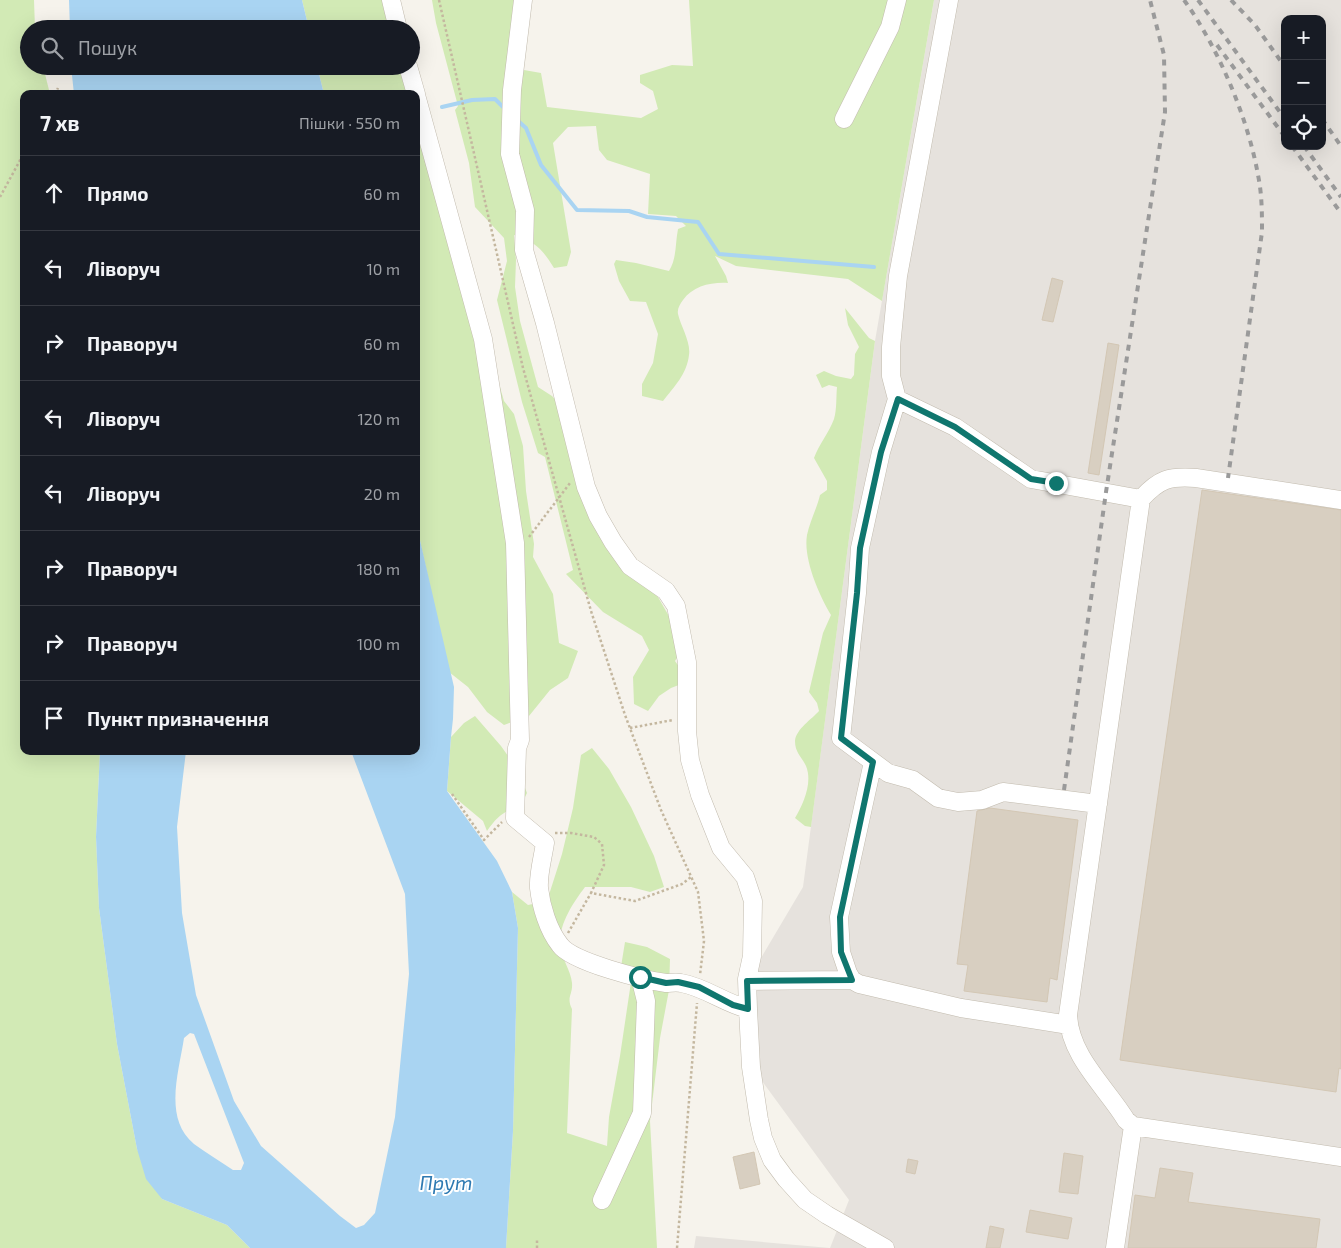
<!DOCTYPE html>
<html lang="uk">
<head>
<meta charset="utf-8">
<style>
  body { margin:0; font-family:"Exo 2",sans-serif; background:#242831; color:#f1f3f6 }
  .controls { position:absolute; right:15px; top:15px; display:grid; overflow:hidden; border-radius:10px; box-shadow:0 5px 20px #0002 }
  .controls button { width:45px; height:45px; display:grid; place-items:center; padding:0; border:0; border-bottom:1px solid #363941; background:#171b24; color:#f1f3f6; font:25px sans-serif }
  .stop { position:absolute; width:15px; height:15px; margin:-11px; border:4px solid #0f766e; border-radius:50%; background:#fff }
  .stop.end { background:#0f766e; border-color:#fff; box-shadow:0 1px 5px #0008 }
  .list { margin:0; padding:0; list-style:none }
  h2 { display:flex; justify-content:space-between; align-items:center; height:65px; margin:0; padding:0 20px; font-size:21px }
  h2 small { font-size:16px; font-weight:400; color:#9ea1a6 }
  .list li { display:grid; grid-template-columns:32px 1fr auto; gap:15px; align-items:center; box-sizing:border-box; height:75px; padding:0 20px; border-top:1px solid #363941 }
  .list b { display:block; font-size:19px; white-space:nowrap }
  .list em { font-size:16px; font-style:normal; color:#9ea1a6 }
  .icon { flex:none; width:28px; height:28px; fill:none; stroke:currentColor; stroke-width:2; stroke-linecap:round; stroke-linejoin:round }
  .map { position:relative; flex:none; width:1341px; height:1248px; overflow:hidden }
  .search { position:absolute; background:#171b24; box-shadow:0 5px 20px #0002; left:20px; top:20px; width:400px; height:55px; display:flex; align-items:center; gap:12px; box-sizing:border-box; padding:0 18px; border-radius:28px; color:#9ea1a6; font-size:19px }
  .panel { position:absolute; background:#171b24; box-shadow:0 5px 20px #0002; left:20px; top:90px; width:400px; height:665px; border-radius:10px }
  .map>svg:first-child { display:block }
  .industrial { fill:#e6e2dd; fill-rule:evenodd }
  .green { fill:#d2eab5 }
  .water { fill:#a9d4f2; fill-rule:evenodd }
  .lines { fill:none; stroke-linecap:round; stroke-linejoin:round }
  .stream { stroke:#a9d4f2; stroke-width:4 }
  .building { fill:#d8cfc1; stroke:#d3c7b4 }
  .minor-casing { stroke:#c2bbae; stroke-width:19 }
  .path { stroke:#c4b79f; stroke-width:2.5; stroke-dasharray:2.5 2.5; stroke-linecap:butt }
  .minor { stroke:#fff; stroke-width:18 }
  .rail { stroke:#9a9a9a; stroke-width:4; stroke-dasharray:6 6; stroke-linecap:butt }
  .route { stroke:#0f766e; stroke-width:6 }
  .labels { text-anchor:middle; stroke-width:4; stroke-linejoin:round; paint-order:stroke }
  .water-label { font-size:20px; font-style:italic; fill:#2e7ab2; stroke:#fff }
</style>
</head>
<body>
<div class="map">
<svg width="1341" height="1248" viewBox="0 0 1341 1248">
  <rect width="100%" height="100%" fill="#f6f3ec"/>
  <path class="industrial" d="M934,0h407v1248h-647l2,-12 134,12 19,-48 -98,-134 3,-89 7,-19 42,-71 72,-546zM1285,19h37v127h-37z"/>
  <path class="green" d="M0,0h34l1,29h-6v37h14l7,28h-26v657h76l-4,86 3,71 18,136 20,105 25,50 65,26 23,23h-250z
    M302,0h96l8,29h-97z
    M432,0h86l-8,76 14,-6 17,3 6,34 94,11 17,-9 -5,-18 -13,-8v-8l32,-10 21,1 -4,-66h245l-52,301 -34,-22 -112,-13 -21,-10 11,20 2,7c-17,-1 -35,3 -45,17 -3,4 -6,9 -5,14 3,13 13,28 11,41 -2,19 -15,32 -26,46l-21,-5v-12l11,-21 5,-29 -12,-32 -16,-1 -11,-20 -5,-17 2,-4 20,3 33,8c8,-13 6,-27 9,-42l8,-3 -10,-10 -28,-2 2,-40 -43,-14 -8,-10 -3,-24 -28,1 -15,16 18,109 -4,14 -13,2c-12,-19 -18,-26 -40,-33l2,25 -1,27 5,34 18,66 14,9 11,12 19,81 68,94 24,42 4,31 -3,5 9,13v9l-13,5 -12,8 -11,15 -14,-7 -1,-27 16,-27 -7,-14 -39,-24 -37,-38 7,-4 -28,-113 -7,-4 -16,-51 -25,-102 10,-39 -3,-23 -29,-31 -6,-44 -14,-53 3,-4 -22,-83z
    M411,46l8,25 10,49 64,243 11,38 10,13 9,32 3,45 8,53 -1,13 20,37 6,49 19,8 -10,27 -18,12 -21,26 -25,9 -17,-13 -19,-25 -19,-15 -33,-149v-429h-92l-7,-28h94z
    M845,308l24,30 6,3 -64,486 -6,-1 -10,-8c8,-14 18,-35 11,-52 -4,-9 -11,-13 -11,-25 1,-12 17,-22 24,-30l-2,-8 -8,-11 14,-59 8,-18c-12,-20 -28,-56 -24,-80 3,-14 10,-27 13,-40l7,-5v-9l-13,-23c5,-14 15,-25 20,-39 3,-10 2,-22 3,-32l-8,-2 -7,3 -6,-13 8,-4 12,5 15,3 3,-4 1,-21 4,-7 -11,-22z
    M475,716l26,30 17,24 9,23 -7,14c-17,4 -23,10 -33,24l-4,-10 -36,-30 4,-54 13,-14z
    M592,748l17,21 22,38 23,49 10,31 -14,5 -19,-5h-46c-12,16 -27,38 -25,60 2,12 11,24 12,36 1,12 -6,14 0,26l-5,124 40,13 2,-29 11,-61 11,-74 -12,-3 6,-37 22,5 23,12 -1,31 -9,48 -10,83 7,127h-151l7,-117 5,-203 -6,-36 16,13 19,-4 15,-47 11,-46 8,-53z"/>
  <path class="water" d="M69,0h233l7,29h-239z
    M71,66h246l7,28h-250z
    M416,523l38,164 -1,32 -2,18 -4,54 50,70 15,31 6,36 -5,203 -7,117h-256l-23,-23 -65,-26 -16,-20 -9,-30 -20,-105 -18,-136 -3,-71 4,-86h86l-9,76 5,86 14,82 38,106 27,45 79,70 16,12 8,-3 11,-12 20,-96 14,-143 -4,-80 -54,-143h65zM190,1033l4,1 50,129 -3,7h-8c-13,-9 -27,-17 -39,-26 -31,-26 -15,-72 -10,-106z"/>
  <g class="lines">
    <path class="stream" d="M442,107l30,-7 23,-1 10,10
      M517,120l9,8 15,37 36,45 52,1 18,6 51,5 21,32 155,13"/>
  </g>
  <path class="building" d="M1052,278l11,3 -10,41 -11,-2z
    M1108,343l11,2 -20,130 -11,-2z
    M1202,490l139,20v559l-2,-1 -3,24 -216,-32z
    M990,808l88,12 -21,160 -7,-2 -3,24 -83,-11 4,-26 -11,-1 20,-153z
    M754,1152l6,32 -20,5 -7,-32z
    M1064,1153l19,3 -5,38 -19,-2z
    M908,1159l10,2 -3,13 -9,-2z
    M1160,1168l33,5 -5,29 132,17 -4,29h-188l7,-53 20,3z
    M1030,1210l42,8 -4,21 -42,-7z
    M990,1226l14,3 -4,19h-14z"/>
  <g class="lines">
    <defs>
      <path id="minor" d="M391,0l7,29
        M523,0l-11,90 -2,64 15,56 -1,40 21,73 41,164 12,29 15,26 17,24 36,25 10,15 11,56v69l3,29 10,35 21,53 24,29 8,24 -1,55 -5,23 1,30 3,58 8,53 4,18 9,22 14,19 19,21 22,15 58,33
        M949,0l-51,276 -7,71v29l6,23 -16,53 -21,96 -3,45 -16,145 47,35 25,7 25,18 20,4 24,-2 21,-8 95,12
        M408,66l8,28
        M416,95l67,244 32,204 5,197 -3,8 -2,70 30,25c-2,14 -7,31 -6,45 2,18 9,42 21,57 12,17 84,35 106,38 5,0 10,-1 15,0 24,4 43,20 67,26
        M844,119l46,-92 7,-27
        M897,399l58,28 76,52 110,20
        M1341,500l-145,-22c-27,-2 -37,1 -55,21l-73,516c2,42 38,72 58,105l7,6 208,31
        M873,762l-34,155 2,35 7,21 4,7 7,4 102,24 108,17
        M747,981l105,-1
        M602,1200l40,-87 4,-112 -6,-24
        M1115,1248l18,-122"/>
    </defs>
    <use href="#minor" class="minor-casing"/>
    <path class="path" d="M439,0l84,368 68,243 34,104 36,95 37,82 6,49 -4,34
      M55,94l3,-6
      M0,197l24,-44
      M529,537l41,-54
      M630,728l43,-8
      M452,794l32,46 18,-18
      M555,833h16l23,4 8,7 2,21 -13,28 44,8 47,-17 9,-7
      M568,933l23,-40
      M537,1248v-10
      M677,1248l20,-245"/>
    <use href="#minor" class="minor"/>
    <path class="rail" d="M1184,0c34,47 64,118 74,175 4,19 4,38 4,57l-34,246
      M1198,0l87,119
      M1231,0l24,25 30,42
      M1217,45l68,92
      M1322,119l19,27
      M1292,146l49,67
      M1304,146l37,51
      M1064,790l42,-298 59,-380 -1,-57 -14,-55"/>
  </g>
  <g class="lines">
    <path class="route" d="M640,977l26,6 12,-1 21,5 34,18 15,4 -1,-28 105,-1 -11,-28 -1,-35 33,-155 -32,-24 16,-145 3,-45 21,-96 17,-53 57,28 76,52 25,4"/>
  </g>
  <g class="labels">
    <g class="water-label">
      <text x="446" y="1190">Прут</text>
    </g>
  </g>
</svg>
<div class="controls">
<button>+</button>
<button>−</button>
<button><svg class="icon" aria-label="locate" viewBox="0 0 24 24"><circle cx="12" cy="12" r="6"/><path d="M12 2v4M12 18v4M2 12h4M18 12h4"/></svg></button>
</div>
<div class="stop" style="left:640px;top:977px"></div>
<div class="stop end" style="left:1056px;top:483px"></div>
<div class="search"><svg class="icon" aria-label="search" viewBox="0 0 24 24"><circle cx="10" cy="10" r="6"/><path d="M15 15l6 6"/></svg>Пошук</div>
<section class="panel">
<h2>7 хв<small>Пішки · 550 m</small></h2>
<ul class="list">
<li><svg class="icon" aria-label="ahead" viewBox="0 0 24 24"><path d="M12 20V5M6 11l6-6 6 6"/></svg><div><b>Прямо</b></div><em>60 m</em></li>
<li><svg class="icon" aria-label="left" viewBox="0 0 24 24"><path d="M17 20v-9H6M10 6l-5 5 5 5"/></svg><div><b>Ліворуч</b></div><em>10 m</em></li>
<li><svg class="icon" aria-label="right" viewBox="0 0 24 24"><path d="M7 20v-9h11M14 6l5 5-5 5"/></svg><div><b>Праворуч</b></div><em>60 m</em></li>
<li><svg class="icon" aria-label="left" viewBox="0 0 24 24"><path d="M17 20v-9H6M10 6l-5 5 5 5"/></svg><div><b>Ліворуч</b></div><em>120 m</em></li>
<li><svg class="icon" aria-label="left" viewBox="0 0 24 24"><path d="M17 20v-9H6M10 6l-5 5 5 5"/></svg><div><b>Ліворуч</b></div><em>20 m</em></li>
<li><svg class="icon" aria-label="right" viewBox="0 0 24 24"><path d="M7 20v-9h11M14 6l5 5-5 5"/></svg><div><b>Праворуч</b></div><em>180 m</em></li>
<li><svg class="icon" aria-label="right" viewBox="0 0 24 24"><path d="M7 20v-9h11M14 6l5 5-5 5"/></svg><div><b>Праворуч</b></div><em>100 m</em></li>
<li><svg class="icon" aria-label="arrive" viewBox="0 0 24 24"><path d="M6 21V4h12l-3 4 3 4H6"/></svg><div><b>Пункт призначення</b></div></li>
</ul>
</section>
</div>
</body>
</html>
